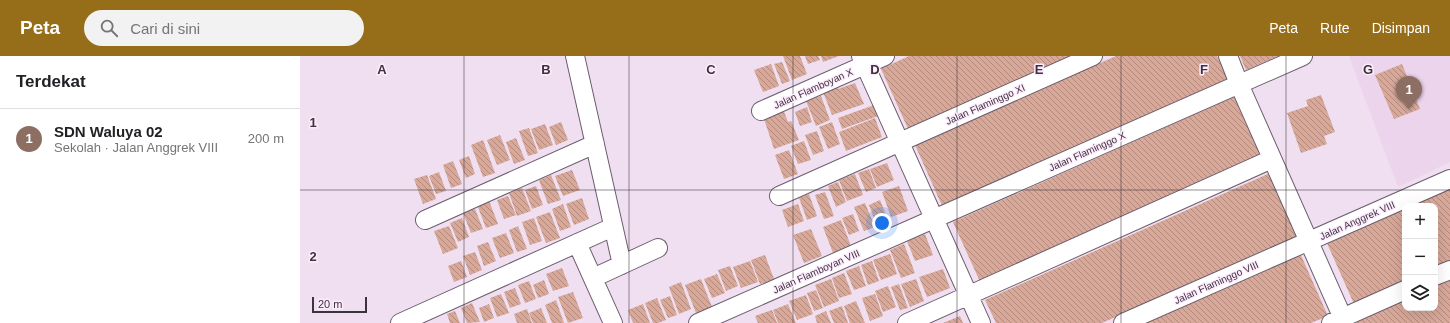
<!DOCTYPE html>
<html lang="id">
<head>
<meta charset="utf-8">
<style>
  body { margin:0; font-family:Arial,sans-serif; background:#f2f2f2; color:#202124 }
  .controls { position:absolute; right:12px; bottom:12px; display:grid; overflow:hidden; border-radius:8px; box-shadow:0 4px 16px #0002 }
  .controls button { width:36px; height:36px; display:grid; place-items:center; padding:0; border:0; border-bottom:1px solid #e0e0e0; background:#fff; color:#202124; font:20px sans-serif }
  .scale { position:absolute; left:12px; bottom:10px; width:55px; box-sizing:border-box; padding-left:4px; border:2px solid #3b343b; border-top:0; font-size:11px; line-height:14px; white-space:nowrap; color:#3b343b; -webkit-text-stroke:3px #feecfe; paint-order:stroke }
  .you { position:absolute; left:582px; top:167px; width:14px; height:14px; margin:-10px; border:3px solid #fff; border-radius:50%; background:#1a73e8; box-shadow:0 0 0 6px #1a73e833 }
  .badge { display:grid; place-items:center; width:26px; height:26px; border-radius:50%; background:#966d18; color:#fff; font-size:13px; font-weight:700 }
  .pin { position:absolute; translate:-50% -33px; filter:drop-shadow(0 1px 2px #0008) }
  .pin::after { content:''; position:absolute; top:21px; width:14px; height:12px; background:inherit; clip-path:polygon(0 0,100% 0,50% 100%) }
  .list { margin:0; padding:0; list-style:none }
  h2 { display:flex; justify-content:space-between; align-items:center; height:52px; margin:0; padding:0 16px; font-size:17px }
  h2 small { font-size:13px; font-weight:400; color:#757577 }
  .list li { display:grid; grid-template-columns:26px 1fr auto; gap:12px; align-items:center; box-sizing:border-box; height:60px; padding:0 16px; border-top:1px solid #e0e0e0 }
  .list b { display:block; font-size:15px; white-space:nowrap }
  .list p { margin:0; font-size:13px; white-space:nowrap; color:#757577 }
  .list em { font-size:13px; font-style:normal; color:#757577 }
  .icon { flex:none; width:22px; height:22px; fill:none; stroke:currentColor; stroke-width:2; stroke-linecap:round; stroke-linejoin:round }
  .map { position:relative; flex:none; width:1150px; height:267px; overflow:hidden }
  header { display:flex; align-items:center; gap:24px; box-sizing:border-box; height:56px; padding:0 20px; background:#966d18; color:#fff }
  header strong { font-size:19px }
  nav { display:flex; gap:22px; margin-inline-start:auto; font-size:14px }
  .search { width:280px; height:36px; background:#f2f2f2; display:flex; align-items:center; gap:10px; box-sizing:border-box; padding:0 14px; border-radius:22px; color:#757577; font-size:15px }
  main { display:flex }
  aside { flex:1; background:#fff }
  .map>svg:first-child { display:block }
  .built { fill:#ebd4ec }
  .building { fill:url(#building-back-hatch) }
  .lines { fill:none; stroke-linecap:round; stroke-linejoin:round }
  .minor-casing { stroke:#6c5d6d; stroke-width:20 }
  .minor { stroke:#fff; stroke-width:18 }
  .grid { fill:none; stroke:#3b343b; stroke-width:1; stroke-opacity:0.55 }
  .labels { text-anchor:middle; stroke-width:3; stroke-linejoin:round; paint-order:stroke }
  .street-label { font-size:10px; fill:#3b343b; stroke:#feecfe }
  .grid-label { font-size:13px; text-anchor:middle; font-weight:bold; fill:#3b343b; stroke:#feecfe; stroke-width:3; stroke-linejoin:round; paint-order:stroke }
</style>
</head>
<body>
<header>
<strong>Peta</strong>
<div class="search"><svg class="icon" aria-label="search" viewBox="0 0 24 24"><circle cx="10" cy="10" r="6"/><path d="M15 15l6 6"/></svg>Cari di sini</div>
<nav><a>Peta</a><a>Rute</a><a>Disimpan</a></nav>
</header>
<main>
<aside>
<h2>Terdekat<small></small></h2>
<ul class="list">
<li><span class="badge" style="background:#8d6e63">1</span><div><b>SDN Waluya 02</b><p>Sekolah · Jalan Anggrek VIII</p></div><em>200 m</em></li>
</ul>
</aside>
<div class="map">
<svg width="1150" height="267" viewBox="0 0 1150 267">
  <defs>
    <pattern id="building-back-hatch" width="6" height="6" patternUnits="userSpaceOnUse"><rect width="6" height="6" fill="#d9a899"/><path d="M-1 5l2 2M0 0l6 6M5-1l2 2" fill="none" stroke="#b18a7e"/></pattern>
  </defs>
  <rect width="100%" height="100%" fill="#f0dff1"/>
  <path class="built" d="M1049,0h101v106l-52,25z"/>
  <path class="building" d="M483,0h17l7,18 -15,6z
    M505,0h13l2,4 -12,4z
    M521,0h18l-16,6z
    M609,0h170l-170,75 -28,-62z
    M816,0h101l11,25 -285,127 -28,-63z
    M940,0h38l-32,14z
    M482,6l8,19 -8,3 -8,-20z
    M471,8l8,22 -16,6 -9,-22z
    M1102,8l18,45 -26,10 -19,-44z
    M555,27l9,21 -32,11 -9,-23 14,-5 1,2z
    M938,39l28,63 -285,126 -28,-62z
    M1021,39l14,37 -11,4 3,8 -26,9 -14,-40 21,-7 -2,-6z
    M521,40l9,24 -14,6 -10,-25z
    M577,48l4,11 -39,14 -4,-11z
    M507,51l5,15 -12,4 -5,-14z
    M483,53l5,13 3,-1 8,19 -25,9 -11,-33z
    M575,62l7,19 -36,14 -7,-19z
    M261,66l7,18 -12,5 -7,-18z
    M532,66l8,22 -12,5 -9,-22z
    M245,68l8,21 -14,5 -8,-21z
    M229,72l9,25 -10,3 -9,-25z
    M517,75l7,20 -11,4 -8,-20z
    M200,79l10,25 -13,5 -10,-25z
    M216,82l9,22 -11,4 -8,-22z
    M183,84l12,33 -12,4 -12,-32z
    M504,85l7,19 -13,4 -7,-18z
    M489,94l9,24 -14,5 -9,-24z
    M169,100l6,18 -9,4 -7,-18z
    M153,105l9,23 -11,4 -8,-23z
    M587,107l7,17 -17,7 -7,-18z
    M569,113l7,19 -10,4 -8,-19z
    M272,114l8,20 -17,6 -8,-20z
    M139,116l7,19 -10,3 -7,-18z
    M970,117l28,63 -196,87h-106l-11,-23z
    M555,118l8,21 -16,6 -8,-21z
    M127,119l9,24 -13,5 -9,-25z
    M251,119l10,25 -13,4 -9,-24z
    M538,126l8,20 -10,5 -8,-21z
    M236,130l7,19 -11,4 -7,-19z
    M599,130l9,25 -17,6 -9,-25z
    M1150,130v75l-15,7v-62h-30v75l-51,23 -28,-63z
    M222,132l9,23 -14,5 -8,-23z
    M525,136l9,24 -10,3 -9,-24z
    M509,138l8,22 -10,4 -8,-22z
    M208,140l8,19 -12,4 -7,-19z
    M188,142l10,26 -12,4 -10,-26z
    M282,142l7,21 -15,6 -8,-21z
    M580,144l9,22 -12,4 -8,-21z
    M565,147l10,24 -11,4 -10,-24z
    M263,148l8,23 -11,4 -8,-22z
    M498,148l6,17 -16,6 -6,-17z
    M175,153l8,20 -12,4 -8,-20z
    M250,156l10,26 -14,5 -10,-26z
    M553,158l6,17 -10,4 -7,-17z
    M162,162l7,19 -11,5 -8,-19z
    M234,162l8,23 -12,4 -8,-23z
    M541,164l10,26 -18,7 -10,-26z
    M149,170l9,22 -15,6 -9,-23z
    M218,170l9,23 -10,3 -8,-22z
    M511,173l11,27 -18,7 -11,-28z
    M206,177l8,20 -14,5 -8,-20z
    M625,178l8,21 -18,6 -8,-20z
    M188,186l8,19 -12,5 -7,-20z
    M604,188l11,29 -14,5 -11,-28z
    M175,196l7,18 -12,5 -7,-19z
    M1000,197l28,63 -17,7h-169z
    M590,198l7,20 -16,6 -8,-20z
    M465,199l9,24 -14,5 -9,-24z
    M161,205l6,16 -13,5 -6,-16z
    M450,205l8,21 -17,6 -8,-21z
    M572,205l7,20 -11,4 -7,-20z
    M430,210l8,20 -12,5 -8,-21z
    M559,210l7,20 -12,4 -8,-19z
    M262,212l7,18 -16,5 -7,-17z
    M643,213l7,19 -23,9 -8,-20z
    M544,217l8,21 -13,4 -7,-20z
    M417,218l8,19 -13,5 -8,-19z
    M1150,218v49h-93l-4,-7 52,-23v15h30v-28z
    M401,223l11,28 -16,6 -11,-28z
    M531,223l8,22 -15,6 -9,-22z
    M616,223l8,22 -14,6 -9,-23z
    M244,224l5,14 -11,4 -5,-13z
    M229,225l7,18 -11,4 -7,-18z
    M381,226l10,27 -12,5 -10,-27z
    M599,228l9,24 -8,2 -9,-23z
    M588,230l8,21 -13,5 -8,-21z
    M215,232l6,16 -11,4 -6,-16z
    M516,234l7,18 -9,3 -7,-18z
    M273,236l10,26 -15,5 -10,-26z
    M201,238l8,19 -12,4 -7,-19z
    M575,238l8,22 -13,5 -8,-23z
    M506,239l7,19 -16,6 -8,-19z
    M370,240l7,19 -9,3 -8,-18z
    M357,242l9,22 -8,3h-5l-8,-20z
    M256,244l8,23h-12l-7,-18z
    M556,245l9,22h-15l-6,-17z
    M172,247l8,19 -13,1 -6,-15z
    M189,248l5,14 -10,4 -5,-14z
    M343,248l7,19h-17l-5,-13z
    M488,248l8,19h-18l-5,-13z
    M542,250l6,17h-14l-5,-12z
    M241,252l6,15h-14l-4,-10z
    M227,253l5,14h-15l-3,-9z
    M472,254l5,13h-19l-3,-7z
    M155,255l5,12h-10l-3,-9z
    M526,255l5,12h-14l-2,-7z
    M660,260l3,7h-20z"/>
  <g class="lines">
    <defs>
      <path id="minor" d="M275,0l47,209
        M561,0l120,267
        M928,0l11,28 106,239
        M461,55l124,-55
        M479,140l314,-140
        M125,164l170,-76
        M277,187l36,80
        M1135,220l15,-6
        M293,222l65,-30
        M100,267l213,-96
        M398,267l605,-267
        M607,267l365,-164
        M823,267l327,-144
        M1031,267l74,-33"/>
    </defs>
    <use href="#minor" class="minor-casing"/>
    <use href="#minor" class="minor"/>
  </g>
  <path class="grid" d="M164,0v267M329,0v267M493,0v267M657,0v267M821,0v267M986,0v267M0,134h1150"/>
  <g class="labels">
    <g class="street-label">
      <text transform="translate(513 32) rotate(-24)" y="4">Jalan Flamboyan X</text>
      <text transform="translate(685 48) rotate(-24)" y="4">Jalan Flaminggo XI</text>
      <text transform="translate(787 95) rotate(-24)" y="4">Jalan Flaminggo X</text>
      <text transform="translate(1057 164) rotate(-24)" y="4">Jalan Anggrek VIII</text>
      <text transform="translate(516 215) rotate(-24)" y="4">Jalan Flamboyan VIII</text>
      <text transform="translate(916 226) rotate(-24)" y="4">Jalan Flaminggo VIII</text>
    </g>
  </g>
  <g class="grid-label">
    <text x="82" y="18">A</text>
    <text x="246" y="18">B</text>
    <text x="411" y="18">C</text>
    <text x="575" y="18">D</text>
    <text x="739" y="18">E</text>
    <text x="904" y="18">F</text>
    <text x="1068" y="18">G</text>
    <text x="13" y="71">1</text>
    <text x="13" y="205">2</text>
  </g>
</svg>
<div class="controls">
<button>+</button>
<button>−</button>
<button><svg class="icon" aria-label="layers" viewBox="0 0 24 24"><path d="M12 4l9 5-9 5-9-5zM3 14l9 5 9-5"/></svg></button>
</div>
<div class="scale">20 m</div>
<div class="you"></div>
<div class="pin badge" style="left:1109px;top:53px;background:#8d6e63">1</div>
</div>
</main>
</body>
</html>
